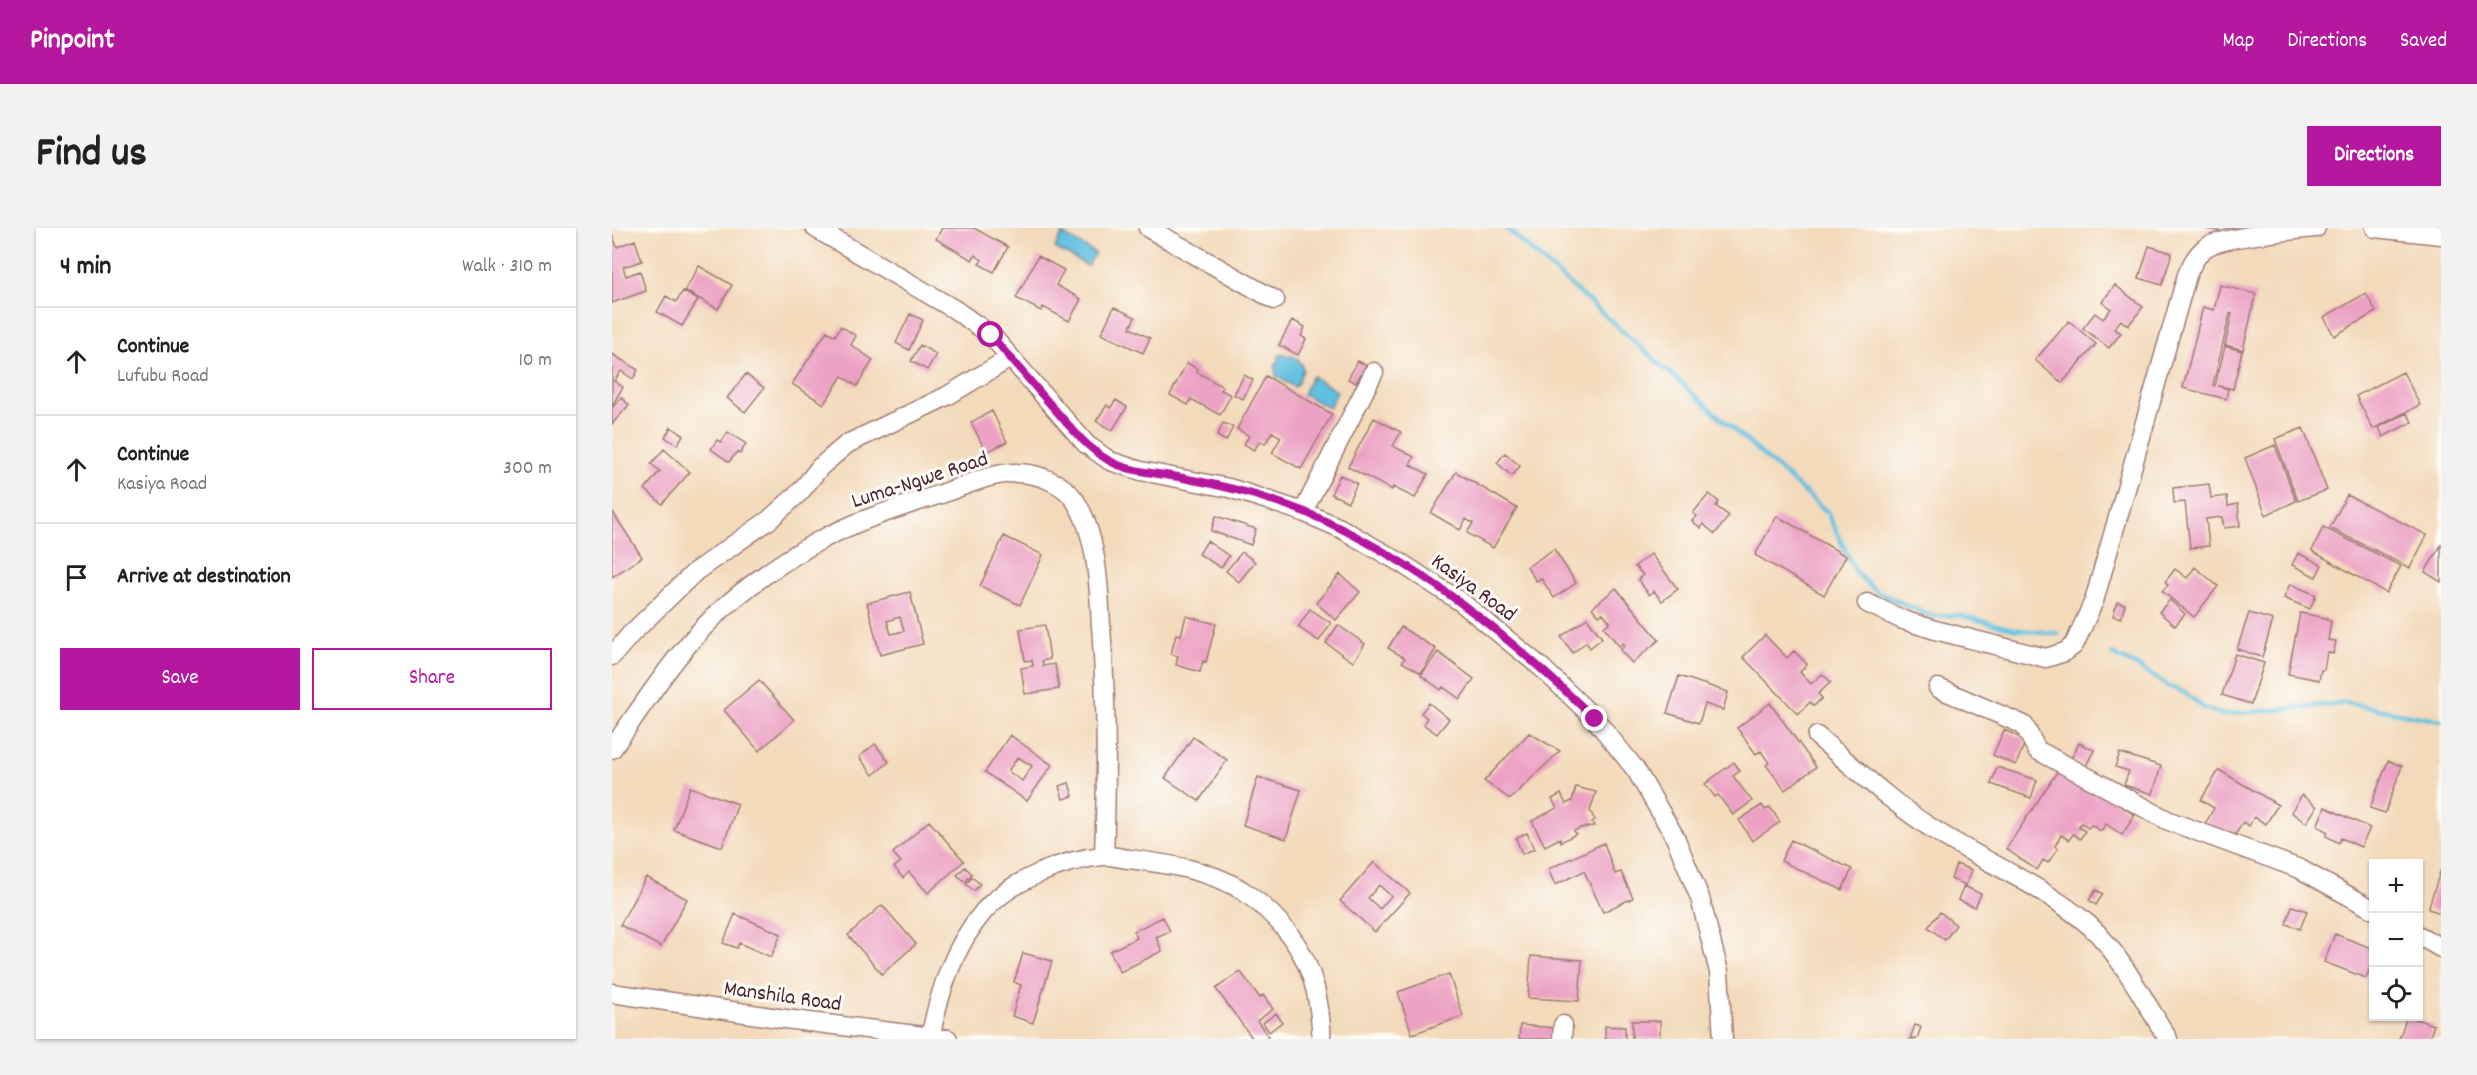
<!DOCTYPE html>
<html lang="en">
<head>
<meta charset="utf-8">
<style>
  body { margin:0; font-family:Dekko,sans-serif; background:#f2f2f2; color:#222 }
  .controls { position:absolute; right:18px; bottom:18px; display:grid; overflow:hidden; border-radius:0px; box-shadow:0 2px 4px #0004 }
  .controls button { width:54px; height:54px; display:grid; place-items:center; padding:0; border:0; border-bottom:2px solid #e0e0e0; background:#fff; color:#222; font:30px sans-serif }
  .stop { position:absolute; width:18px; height:18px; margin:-14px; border:4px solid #b5179e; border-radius:50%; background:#fff }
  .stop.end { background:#b5179e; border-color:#fff; box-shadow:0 2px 6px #0008 }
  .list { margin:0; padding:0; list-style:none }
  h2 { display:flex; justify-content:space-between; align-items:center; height:78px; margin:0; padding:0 24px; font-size:26px }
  h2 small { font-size:20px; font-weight:400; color:#767676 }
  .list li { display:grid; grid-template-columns:39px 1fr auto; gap:18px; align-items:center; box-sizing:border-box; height:108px; padding:0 24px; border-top:2px solid #e0e0e0 }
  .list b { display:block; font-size:22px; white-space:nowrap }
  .list p { margin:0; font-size:20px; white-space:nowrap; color:#767676 }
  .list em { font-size:20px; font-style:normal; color:#767676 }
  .actions { display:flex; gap:12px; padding:18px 24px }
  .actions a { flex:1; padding:14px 0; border:2px solid #b5179e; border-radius:0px; text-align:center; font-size:21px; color:#b5179e }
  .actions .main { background:#b5179e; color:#fff }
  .icon { flex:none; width:33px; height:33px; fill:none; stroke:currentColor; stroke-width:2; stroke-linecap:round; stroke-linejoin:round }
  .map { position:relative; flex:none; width:1829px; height:811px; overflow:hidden; border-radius:0px }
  header { display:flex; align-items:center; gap:36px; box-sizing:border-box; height:84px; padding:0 30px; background:#b5179e; color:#fff }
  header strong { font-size:28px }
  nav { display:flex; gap:33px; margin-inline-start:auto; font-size:21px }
  .intro { display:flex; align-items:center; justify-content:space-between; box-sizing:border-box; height:144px; padding:0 36px }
  h1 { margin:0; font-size:42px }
  .button { padding:15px 27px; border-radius:0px; background:#b5179e; color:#fff; font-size:21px; font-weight:700 }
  main { display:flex; gap:36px; padding:0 36px }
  aside { flex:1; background:#fff; border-radius:0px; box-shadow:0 2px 4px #0004 }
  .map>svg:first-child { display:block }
  .water { fill:#61c0df; stroke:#567085; stroke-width:1.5 }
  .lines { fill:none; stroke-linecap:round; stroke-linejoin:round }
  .stream { stroke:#61c0df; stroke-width:4.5 }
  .building { fill:#eca2c4; fill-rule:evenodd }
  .minor-casing { stroke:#9e7c73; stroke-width:21 }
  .minor { stroke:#fff; stroke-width:18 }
  .route { stroke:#b5179e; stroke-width:8 }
  .labels { text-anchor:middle; stroke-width:6; stroke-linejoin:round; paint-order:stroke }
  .street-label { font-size:22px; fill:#4a1f2b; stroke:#fdfcf7 }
</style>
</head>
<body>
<header>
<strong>Pinpoint</strong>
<nav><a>Map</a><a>Directions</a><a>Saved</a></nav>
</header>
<div class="intro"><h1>Find us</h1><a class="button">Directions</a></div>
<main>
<aside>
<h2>4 min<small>Walk · 310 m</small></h2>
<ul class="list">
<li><svg class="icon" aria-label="ahead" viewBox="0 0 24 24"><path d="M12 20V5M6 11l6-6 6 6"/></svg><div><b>Continue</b><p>Lufubu Road</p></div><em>10 m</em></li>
<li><svg class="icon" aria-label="ahead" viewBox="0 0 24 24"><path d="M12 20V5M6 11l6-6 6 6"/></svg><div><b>Continue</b><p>Kasiya Road</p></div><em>300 m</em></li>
<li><svg class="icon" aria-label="arrive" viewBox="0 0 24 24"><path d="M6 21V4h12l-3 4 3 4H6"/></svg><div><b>Arrive at destination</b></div></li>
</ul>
<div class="actions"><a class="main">Save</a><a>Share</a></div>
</aside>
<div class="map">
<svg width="1829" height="811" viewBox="0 0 1829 811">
  <rect width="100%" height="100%" fill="#fdfcf7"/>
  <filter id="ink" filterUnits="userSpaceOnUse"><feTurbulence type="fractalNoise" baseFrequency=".0167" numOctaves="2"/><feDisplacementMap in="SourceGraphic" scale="12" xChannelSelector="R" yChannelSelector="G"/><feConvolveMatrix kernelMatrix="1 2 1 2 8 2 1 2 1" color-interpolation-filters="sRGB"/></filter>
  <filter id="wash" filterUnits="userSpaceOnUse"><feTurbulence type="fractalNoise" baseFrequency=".008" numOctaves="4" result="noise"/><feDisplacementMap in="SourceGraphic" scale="24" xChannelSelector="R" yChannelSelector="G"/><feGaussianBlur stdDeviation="1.35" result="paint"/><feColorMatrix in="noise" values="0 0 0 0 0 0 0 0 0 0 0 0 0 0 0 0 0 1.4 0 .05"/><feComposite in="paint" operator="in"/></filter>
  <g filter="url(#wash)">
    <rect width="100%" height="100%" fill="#f3dabb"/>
    <path class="water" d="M450,6l33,19 -7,13 -33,-18z
      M668,127c13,0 19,2 23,14l-5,14 -4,4 -18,-11 -1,-10z
      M700,148l25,15 -8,17 -26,-14z"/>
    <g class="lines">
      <path class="stream" d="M894,0l321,284 29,61 21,19 54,24 28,-1 54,14 45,5
        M1500,426l25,12 31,20 17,7 19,15 19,7 123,-12 95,18"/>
    </g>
    <g id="blocks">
      <path class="building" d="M330,0h32l34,19 -14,25 -15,-8 3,-4 -7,-5 -3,5 -36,-21z
        M1587,0h39l-1,6z
        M0,6l5,13 18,-7 7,21 -19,6 3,9 14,-5 6,20 -34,12z
        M1537,18l23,7 -10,32 -23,-7z
        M426,28l26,14 -8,15 25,14 -12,22 -26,-14 -2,4 -25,-13z
        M87,38l33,19 -14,24 -33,-18z
        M1503,57l28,22 -15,19 -7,-6 -7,9 7,4 -12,15 -26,-20 12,-15 8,6 8,-10 -9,-7z
        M1608,57l36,9 -13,56 -18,-5 7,-31 -2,-1 -17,72 2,1 10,-40 17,5 -9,38 -15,-3 10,3 -2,10 -43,-11 20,-81 11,3z
        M71,63l15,9 -16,26 -25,-14 9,-16 10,6z
        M1754,65l10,19 -42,24 -10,-19z
        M502,79l21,10 -5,11 20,10 -7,15 -42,-19z
        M298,86l13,6 -14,30 -13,-7z
        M680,92l13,7 -4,9 5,3 -8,16 -19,-10z
        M1457,93l27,23 -34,39 -27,-23z
        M229,98l15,10 -5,9 22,15 -16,26 -15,-10 -18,28 -32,-20 35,-53 8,5z
        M308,117l16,9 -9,16 -16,-9z
        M0,126l26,16 -5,9 -12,-8 -7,10 9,6 -11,19z
        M746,133l8,4 -10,18 -8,-4z
        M575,135l11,6 -1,3 26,15 -2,3 10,5 -11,20 -29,-16 -3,6 -18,-10z
        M1791,144l17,33 -47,24 -17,-33z
        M134,146l18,14 -19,24 -18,-14z
        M632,147l9,5 -10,19 -9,-4z
        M654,148l66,38 -31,55 -29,-16 9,-16 -9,-5 -7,12 -5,-3 -6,9 -10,-6 5,-8 -12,-7z
        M9,169l8,8 -17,19v-16z
        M504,172l11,7 -15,24 -16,-10 11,-16 3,3z
        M380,183l15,31 -21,10 -15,-30z
        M1795,185l5,9 -29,15 -4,-10z
        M762,190l27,14 -8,14 21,11 -4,8 18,9 -13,24 -22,-11 -1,3 -44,-23z
        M611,195l10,4 -7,14 -9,-5z
        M59,199l12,8 -6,10 -12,-8z
        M1691,200l24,62 -29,11 -23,-62z
        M116,204l18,12 -6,10 -3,-2 -8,10 -18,-13 6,-9 4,2z
        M1663,217l21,56 -30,14 -21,-57z
        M52,221l26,23 -28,32 -17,-15 15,-18 -9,-7z
        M893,225l15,13 -8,10 -15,-13z
        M844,244l61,36 -24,40 -26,-15 6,-10 -7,-4 -6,11 -29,-17z
        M728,247l17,8 -9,19 -17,-8z
        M1597,256l2,14 16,-2 1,10 10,-2 2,22 -16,2 -2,-11 -16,2 3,27 -19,2 -5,-46 -11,1 -1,-15z
        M1097,266l10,8 -3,4 13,10 -14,18 -12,-10 -2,4 -9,-7 5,-5 -4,-3z
        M1735,267l80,40 -17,33 -80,-40z
        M0,283l30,46 -30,20z
        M604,288l40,13 -5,16 -40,-14z
        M1165,288l69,40 -22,39 -69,-40z
        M1711,299l78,39 -15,27 -74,-42z
        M392,308l39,19 -23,50 -40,-19z
        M595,313l22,15 -8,12 -22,-14z
        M1829,317v37l-16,-10z
        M942,321l22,34 -22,15 -13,-20 -5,3 -9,-14z
        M630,324l13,10 -16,20 -13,-11z
        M1686,325l24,12 -6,12 -24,-12z
        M1039,326l27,35 -16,12 -8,-10 -5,4 -11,-16 5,-4 -8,-9z
        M1583,339l23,19 -24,31 -32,-26 6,-6 -3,-3 10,-13 12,9z
        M728,346l20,18 -24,28 -20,-17z
        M1678,356l26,11 -6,14 -26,-11z
        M1004,360l43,52 -27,23 -12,-13 5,-5 -2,-2 -4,3 -15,-19 6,-5 -7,-9 -4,3 -7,-8z
        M298,364l13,52 -43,11 -13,-52zM288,389l4,14 -13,3 -4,-13z
        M1558,372l15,14 -10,12 -16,-14z
        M1505,374l8,2 -4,14 -8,-2z
        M698,381l21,14 -12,18 -21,-14z
        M1637,385l24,7 -11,37 -25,-8z
        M1688,385l27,5 -1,2 5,1 -3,19 8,1 -3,13 -6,-2 -3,18h-3l-2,10 -31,-6z
        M574,388l30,8 -10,38 -3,-1 -3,11 -24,-7 2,-9 -7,-2 5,-20 5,1z
        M975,390l15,20 -12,10 -4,-6 -13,11 -12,-16z
        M433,397l5,34 -8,2 1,5 12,-2 4,25 -34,5 -4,-26 12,-2 -1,-6 -7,1 -5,-32z
        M726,397l27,19 -12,18 -27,-19z
        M789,399l35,22 -15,24 -19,-11 3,-4 -17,-10z
        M1153,407l22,23 7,-7 13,13 -7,8 11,12 11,-10 9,8 -13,12 4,4 -8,8 -4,-4 -12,12 -55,-57z
        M826,424l36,27 -14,20 -17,-12 -2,3 -20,-15z
        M1623,426l29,9 -13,41 -29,-9z
        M1067,448l49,16 -5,18 -18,-6 -6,19 -32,-10z
        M147,452l35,40 -35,31 -35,-41z
        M817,475l20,16 -12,15 -14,-10 4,-6 -6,-5z
        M1158,475l46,64 -31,23 -19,-25 3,-2 -8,-12 -5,3 -19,-26z
        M1392,502l22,10 -10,25 -23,-10z
        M917,505l31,18 -50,48 -26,-18z
        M398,507l42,30 -25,36 -42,-29zM406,529l14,9 -10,15 -14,-10z
        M581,509l34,23 -28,41 -34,-23z
        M1467,515l15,7 -8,16 -15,-7z
        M263,516l14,18 -16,13 -14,-18z
        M1508,525l41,13 -8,28 -29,-9 5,-14 -14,-4z
        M1776,533l14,5 -17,47 -15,-5z
        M1122,534l6,9 -7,5 19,25 -19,14 -15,-20 -3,2 -10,-13z
        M1449,538l74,49 -13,20 -16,-11 -5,7 -10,-6 -3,3 -7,-5 -3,4 7,4 -5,8 -7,-5 -4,6 -8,-5 -6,11 3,2 -10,15 -5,-3 -6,10 -31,-21z
        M1385,539l40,13 -6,18 -40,-14z
        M1607,542l59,35 -12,19 -12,-7 -5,9 -6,-4 -12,20 -27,-16 10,-18 -13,-8z
        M646,549l43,13 -15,49 -43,-14z
        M457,555l4,13 -10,3 -4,-13z
        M78,559l48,17 -16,43 -48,-17z
        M964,559l20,5 -6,19 5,9 -3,2 2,4 -14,2 -6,3 2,3 -15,8 -1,-4 -15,8 -13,-25 25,-13 -5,-9 9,-5 5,10 6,-3z
        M1690,567l15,12 -11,16 -15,-11z
        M1150,577l3,5 5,-3 10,15 -28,19 -13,-21z
        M1713,579l45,21 -9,19 -20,-9 -2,5 -13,-7 2,-4 -11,-6z
        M317,593l35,40 -36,32 -19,-21 -6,6 -9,-11 7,-5 -8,-9z
        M915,605l7,16 -12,5 -6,-16z
        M1179,612l61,29 -10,21 -61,-29z
        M992,615l11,31 6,-2 12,26 -30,14 -19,-41 -29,14 -7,-16z
        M762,634l36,31 -35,39 -35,-31zM767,657l12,11 -11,13 -12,-11z
        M1344,636l16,6 -6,15 -15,-6z
        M353,639l7,7 -7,8 -8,-7z
        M1829,641v44l-13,-4z
        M34,649l41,22 -26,48 -41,-22z
        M360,649l8,7 -6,7 -8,-7z
        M1352,658l17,8 -6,13 -17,-7z
        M1484,662l7,4 -7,11 -7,-5z
        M270,677l34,39 -34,30 -34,-39z
        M1680,678l15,5 -7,18 -14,-5z
        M1328,684l16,13 -11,15 -17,-13z
        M123,686l46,20 -10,23 -32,-14 -2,5 -14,-5z
        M551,689l7,14 -14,6 6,14 -42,21 -10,-21 27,-13 -3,-7z
        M1723,706l39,15v9l-8,20 -42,-16z
        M411,725l29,8 -19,62 -21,-7 9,-31 -7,-3z
        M919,728l51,4 -3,41 -51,-3z
        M628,743l20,27 3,-3 10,14 -16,12 11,15 -4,3h-11l-37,-50z
        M837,746l14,42 -51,18 -14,-42z
        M664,785l6,9 -13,10 -6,-9z
        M1795,788l27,9 -5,14h-30z
        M1020,793h28v18h-28z
        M908,797l34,3 -1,11h-34z
        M1303,797l6,2 -4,12h-7z
        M993,798l20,1v12h-20z"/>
    </g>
  </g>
  <g filter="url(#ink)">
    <use href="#blocks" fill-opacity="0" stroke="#9e7c73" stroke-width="1.5"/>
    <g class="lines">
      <defs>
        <path id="minor" d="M203,0l139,81 37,26 95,109 24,17 31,10 88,17 32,10 42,14 37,16 61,35 60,39 81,66 53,51 41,51 39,67 25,61 19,74 4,67
          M536,0l127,72
          M1763,0l66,7
          M691,284l71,-140
          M1255,375l36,17 32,10 111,28 19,-6 9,-7 20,-44 93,-326c5,-11 9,-20 18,-27 15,-11 90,-18 111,-20
          M0,428l19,-22 65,-63 73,-51 32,-29 19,-24 27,-23 100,-48 63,-38
          M1326,460l86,37 13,25 132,71 131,48 74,41
          M1205,508c39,33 78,70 122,97 50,31 106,54 151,93 29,26 57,79 78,113
          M0,521c36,-51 69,-105 117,-146 27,-23 57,-44 88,-61 40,-22 84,-35 127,-49 22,-8 48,-20 72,-20 20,0 46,9 58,26 23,33 25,88 27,127 6,77 6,152 3,230
          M1806,707l23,13
          M0,765l173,26 163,20
          M318,811c9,-46 23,-92 54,-128 26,-30 79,-51 118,-55 8,-1 18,2 27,3 38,5 84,11 117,34 38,27 65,63 72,110 2,12 4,24 3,36
          M950,811l1,-14"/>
      </defs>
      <use href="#minor" class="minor-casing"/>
      <use href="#minor" class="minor"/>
    </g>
  </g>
  <g class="lines" filter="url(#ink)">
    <path class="route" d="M379,107c19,23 39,46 59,69 18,20 34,42 58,56 20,12 48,13 70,17 43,8 87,19 127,35 111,47 204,124 290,207"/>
  </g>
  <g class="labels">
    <g class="street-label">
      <text transform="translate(307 250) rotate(-18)" y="8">Luma-Ngwe Road</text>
      <text transform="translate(863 358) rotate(36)" y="8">Kasiya Road</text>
      <text transform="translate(171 766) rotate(8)" y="8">Manshila Road</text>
    </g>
  </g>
</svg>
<div class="controls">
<button>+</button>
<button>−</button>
<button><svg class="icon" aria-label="locate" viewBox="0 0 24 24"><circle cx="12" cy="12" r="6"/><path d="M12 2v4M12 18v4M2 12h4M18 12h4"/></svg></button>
</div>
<div class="stop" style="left:379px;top:107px"></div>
<div class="stop end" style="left:983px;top:491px"></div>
</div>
</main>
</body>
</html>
